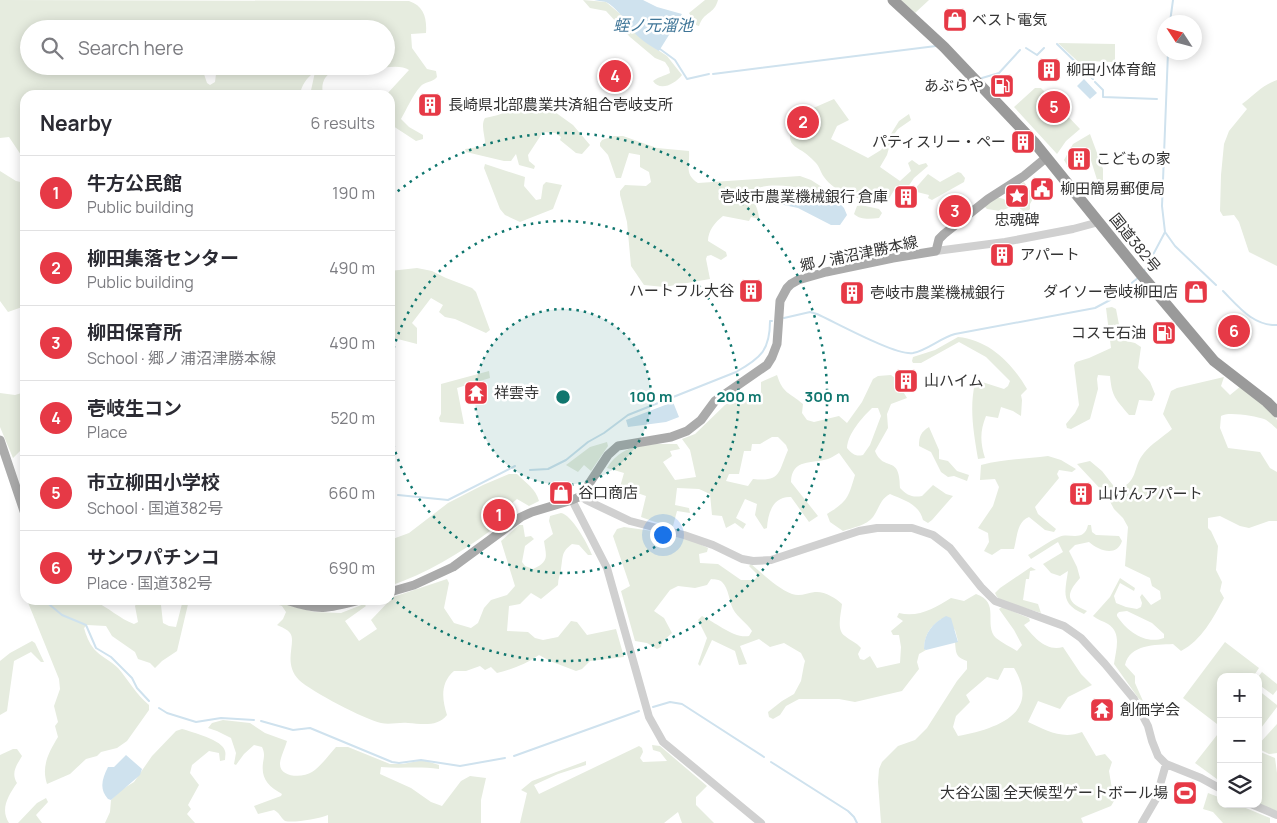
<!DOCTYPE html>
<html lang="en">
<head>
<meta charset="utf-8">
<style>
  body { margin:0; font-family:Manrope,"Noto Sans JP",sans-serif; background:#f7f7f7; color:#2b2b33 }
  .controls { position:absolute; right:15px; bottom:15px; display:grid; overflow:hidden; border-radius:10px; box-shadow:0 2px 12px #0003 }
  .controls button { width:45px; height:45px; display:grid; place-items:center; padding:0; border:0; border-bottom:1px solid #e1e1e2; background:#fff; color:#2b2b33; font:25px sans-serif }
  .compass { position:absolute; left:1157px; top:15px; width:45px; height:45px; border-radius:50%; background:#fff; box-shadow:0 2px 12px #0003; rotate:306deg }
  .you { position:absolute; left:662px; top:534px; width:18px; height:18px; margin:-12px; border:4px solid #fff; border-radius:50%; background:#1a73e8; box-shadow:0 0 0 8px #1a73e833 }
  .badge { display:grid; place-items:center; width:32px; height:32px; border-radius:50%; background:#e63946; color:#fff; font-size:16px; font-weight:700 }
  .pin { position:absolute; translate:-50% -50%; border:2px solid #fff; box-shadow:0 1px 5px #0006 }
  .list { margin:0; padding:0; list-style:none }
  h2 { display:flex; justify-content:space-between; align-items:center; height:65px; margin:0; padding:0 20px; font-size:21px }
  h2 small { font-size:16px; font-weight:400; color:#7c7c81 }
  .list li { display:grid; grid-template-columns:32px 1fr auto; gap:15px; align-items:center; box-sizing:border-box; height:75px; padding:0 20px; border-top:1px solid #e1e1e2 }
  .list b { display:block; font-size:19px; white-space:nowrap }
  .list p { margin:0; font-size:16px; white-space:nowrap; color:#7c7c81 }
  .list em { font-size:16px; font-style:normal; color:#7c7c81 }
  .icon { flex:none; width:28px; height:28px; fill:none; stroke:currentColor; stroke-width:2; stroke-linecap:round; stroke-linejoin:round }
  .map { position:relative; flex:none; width:1277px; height:823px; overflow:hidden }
  .search { position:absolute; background:#fff; box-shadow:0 2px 12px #0003; left:20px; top:20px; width:375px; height:55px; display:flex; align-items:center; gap:12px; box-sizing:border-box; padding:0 18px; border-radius:28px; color:#7c7c81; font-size:19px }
  .panel { position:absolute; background:#fff; box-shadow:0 2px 12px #0003; left:20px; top:90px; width:375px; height:515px; border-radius:15px }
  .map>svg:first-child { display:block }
  .green { fill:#e6ecdf; fill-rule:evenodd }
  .water { fill:#cfe2ee }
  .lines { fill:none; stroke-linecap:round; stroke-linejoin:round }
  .stream { stroke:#cfe2ee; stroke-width:2 }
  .minor { stroke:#d0d0d0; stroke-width:8 }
  .major { stroke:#ababab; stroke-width:9 }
  .highway { stroke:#9a9a9a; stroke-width:11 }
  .ring { fill:none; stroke:#0f766e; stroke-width:2.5; stroke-dasharray:2.5 5 }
  .labels { text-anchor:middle; stroke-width:5; stroke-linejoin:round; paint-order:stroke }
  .poi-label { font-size:15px; fill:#333; stroke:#fff; text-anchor:start }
  .street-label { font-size:15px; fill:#333; stroke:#fff }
  .water-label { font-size:16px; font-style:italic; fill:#3f7597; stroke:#fff }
  .centre { fill:#0f766e; stroke:#fff; stroke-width:2.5 }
  .ring-label { font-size:15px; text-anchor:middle; font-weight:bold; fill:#0f766e; stroke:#fff; stroke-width:5; stroke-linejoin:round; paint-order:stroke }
</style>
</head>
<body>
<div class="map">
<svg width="1277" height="823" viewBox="0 0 1277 823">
  <rect width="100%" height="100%" fill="#fff"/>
  <path class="green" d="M0,0l409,1c15,5 18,17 17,32l-15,1 1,14 15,21 9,2 1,6c-5,6 -12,4 -17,10 -8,9 -13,22 -19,32l8,8 14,8v4l-7,2 -26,-17v-29h-4l23,-25c-8,-6 -24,-2 -34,-2 -20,0 -58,-5 -52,27h-13l5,-23c-8,5 -14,14 -15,23h-275v66l-16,-24 -9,1zM29,29h357v37h-169l-2,16 -5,3 -3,-2 -3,-9 -10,-8h-165z
    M583,0l23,2 19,16 6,10 12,12 24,16 15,19c-7,9 -22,17 -29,6 5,-4 11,-5 17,-8l-1,-5 -4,-6 -10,-4 -25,-21 -24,-26 -16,-3z
    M705,0h13c-4,15 -14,11 -19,26l-3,-1 -7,-12z
    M901,0h28l-14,13z
    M1058,43l57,1v18l-30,-1 1,8z
    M1277,80v186l-28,-14 -10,-30 -5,-7 -11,1 -3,-5 1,-36 3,-31 5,-13 18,-22 -5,-5c14,-10 19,-18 35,-24z
    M1035,88h6l39,41 -14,12 -9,13 -43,-47z
    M834,99l15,21 -12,6 -6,13 37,19 13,-8 18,-29 10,-7 2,6 -13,9 -6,8 -5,18 -7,12 20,14 11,-10 -3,-8 4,-3 7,5 7,-2 2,3 -14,12 -8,12 -10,-3 -9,15c-18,2 -52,-8 -63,-25 -4,-5 -4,-11 -10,-16 -3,-3 -6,-6 -9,-8 -8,-6 -16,-7 -15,-19l18,-4 6,-6 -3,-15z
    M527,101l14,1 32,23 17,20 -8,9 -6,-1 -16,-13 1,-3 -6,-4 -12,-1 -15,23 1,6 6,5 -1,3 -15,-4 -3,-11 -5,7h-7l-38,-9 -1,-3 20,-3c1,-9 -5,-20 0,-28 13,-2 32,-9 42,-17z
    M1090,134l13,35v15l-4,2 -11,-35 -13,-2 -3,17 -5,-1 -3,-5 9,-16z
    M614,136h9l34,12 32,3c1,15 -5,23 9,32l102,-7 11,4 25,16 -1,3c-20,-9 -59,-19 -80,-10 -4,12 4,19 4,30l-8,-2 -2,4 -26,-5c-8,6 -15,15 -15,25l18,11 1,4 -6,4 -10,-5 -4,1 -1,3 4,20 -46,8 -20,-2 -13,-19 -4,-44 -7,-27v-4l5,-6 21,1 5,-4 -2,-10 -9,-5v-12l-11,-2 -8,25h-5l-8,-23 -8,-9v-3l2,-3z
    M485,164l40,13 -1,9 12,14 5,-1 2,-14 3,-3 16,3 -9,24 -33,13 -15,-7 -5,-6 -16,-41z
    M0,171l16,10 9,2v123l-17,6 -8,-11z
    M958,172l3,1 4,5 -1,4 -32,18 -4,-2 1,-3 -16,-4 15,-17 12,8z
    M1024,182l10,15 -4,7v5l-4,4 -8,-6 -7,-8 -3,-1 -2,-6z
    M996,197l8,2 7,8 -11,4 -13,-2 -4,-4z
    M861,205l18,4 3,4 -3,5c-9,1 -19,2 -25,-4l3,-8z
    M417,268l15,3 14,7 26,10 4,4 14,38 -4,3 -31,-14 -10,-2 -6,-5 4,-7 -12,-7 -19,25 5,5v16l-27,-7v-66z
    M1112,307l4,2 6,31 13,3 6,4 -3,21 12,14 5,12 -3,7 -13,-1 -4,15h-6c-13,-16 -17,-17 -19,-39l-12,-1 -1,4 1,10 -8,30 -19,10 -4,-1 -1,-4 9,-11 4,-8 -5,-40 2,-3 13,-4 22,-10 -5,-40z
    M958,337c31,3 54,26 69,52l-6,6 1,5 -1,16 -8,-5 -12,-4 -3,11 -12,-2c-6,15 -6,26 -1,42l-7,1c-4,-25 -9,-50 -3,-76l4,-2 25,8 4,-3 2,-5 -24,-24 -27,-15 -38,21h-8l-1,-2 1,-4 22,-7z
    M489,371l1,7 -33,10 7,36 -24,-2 -1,-4 2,-4v-30z
    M777,375c6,19 12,17 26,29l-1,9 5,7 7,2 25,-6 8,7 15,-21 11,-23 5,-3 13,-1 4,3 12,20 -16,6 -4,10 1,14 -13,23c9,22 25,2 25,37 7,7 12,10 22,8l11,-11 13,9 7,2 -21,24 -4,3 -5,-3c-4,-16 -19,-20 -33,-26 -10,5 -11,15 -17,23 -6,8 -21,11 -30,14l-13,-9 -3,-8c21,-13 21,-16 28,-39l-16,-22c-4,2 -8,5 -11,6 -16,5 -36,-1 -37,23l27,34 -9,6 -18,-25c-18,-1 -23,16 -24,31l-3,1 -9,-14 2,-11 -12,-5 -9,19 10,6 -3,5 -8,-6 -9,5 -4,-12 -10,-1 -2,-21 -11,-5 -22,-1 -2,17 14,3 1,5 -13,-2 -4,15 -18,-4 -14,-5 5,-21 -26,-9 4,-14 -17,-5c16,-26 42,-24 70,-24l3,5 -10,2 2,5 -9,6 12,18 21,-3 -6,-27 -8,-11 13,-5 31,-30 35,-10v-12zM872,408h6l3,8 -11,29 -7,10c-7,2 -11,-1 -16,-7 1,-15 15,-30 25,-40zM772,437h6l8,8 2,5c-10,23 -7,32 -35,29l-5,7 -22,-5 3,-7h10l5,-23h7l1,-7h8z
    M1224,377l-3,9 9,9 11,-9 33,29 3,5v9c-4,-3 -8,-8 -13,-10 -8,-3 -37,-8 -43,-3l-1,12 8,20 32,4 10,16 7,4v49h-8l-20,7 -9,-2 -20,-10 -12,2v10l3,3 7,15 -2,24 6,12 -2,9 4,7c-11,20 -22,42 -43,53l-8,-7c-18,1 -43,0 -48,21l10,11v7l8,18 -4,-2 -25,-35c2,-15 8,-31 -6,-40 -5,-3 -10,-4 -15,-8l17,-19 10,-19 15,10 -1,3 -14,-8 -6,13 2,7 10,4 11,2 4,-2 1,-4 -2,-6 2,-3 9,11 10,-6 -1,-8 -8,-5 -2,-8 -25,-12 3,-39 -5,-9 -9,-9 -7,-13 -30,-32 13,-3 12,10 14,18c23,-5 16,-22 28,-36 7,-9 19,-16 28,-24l-9,-15 8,-23 6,-3zM1127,611l25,12 12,11v4c-19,7 -37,-7 -47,-22v-2l2,-2z
    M25,392v54l-12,12 -13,-31v-34l15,2z
    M929,427l10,23v9l9,2 9,10 12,4 -2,6 -13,-5 -6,1 -7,-5 -10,-20 -12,-6c0,-10 2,-14 10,-19z
    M607,442l1,4 -17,25 -7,-6 -6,7 -12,-7 24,-18z
    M1048,456l13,4 15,9 -4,3 -13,-2 -2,4 2,4 -24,29 3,7 18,15 -2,3 -9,-2 -16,-13c-12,4 -12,21 -15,32h-13l-9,6 -8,-4 5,-9 -1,-9 -10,-5 15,-22 6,-19 -4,-8 -15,1 1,-15c22,-6 44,-6 67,-9z
    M509,474h8c8,8 19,15 22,27l-10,5 -12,-7 -7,6 -6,-4 -10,3 -12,7 8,20c-31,23 -63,42 -100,55v-46l19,-7 39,-30 35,-18z
    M561,513c10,1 27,31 31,42h-4l-9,-10 -7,-1c-11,8 -9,13 -11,25 -1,6 -3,10 -3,16l-17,14 -10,-6 -11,11 -11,2 -2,25 21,1 7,6 8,2 15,-3 13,-16 6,1 10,13 29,-6 8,28 -34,4 -8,8 -6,2 -26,-10 -11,-6c-13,9 -26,14 -42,18l-6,-6 -6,3 -5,-4 -14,5h-12c-14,12 -12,28 -7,44 -9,12 -25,9 -39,8 -9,-1 -18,2 -27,0 -17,-4 -69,-31 -82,-43 -17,-17 -2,-38 -9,-47 -3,-4 -9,-6 -13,-8l6,-6 3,-7 -4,-6 -19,-6h13l15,6 24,6 26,1 23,-9 2,2 -21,15 14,20 18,-12 -6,-9 22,-23 54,-18 2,4 -5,25 10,15 17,5 7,-5 6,-15 7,-8 16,-5 8,-9 -14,-45 18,-16h4l2,12 6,-1 3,3 -9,7 -3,16 3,4 8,3c17,-8 13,-13 11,-28l9,-7 -4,-13 1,-5z
    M1088,525h3l1,7 4,3 23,1 3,5c-5,16 -23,10 -33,1l-14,3 -6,6 8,16 3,11c-14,16 -15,24 7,33l-3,3c-24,-10 -19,-22 -16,-43l-8,5 -9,-3 -8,-9 20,-12 -5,-10 -27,17 -3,-4c9,-5 21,-14 31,-18 10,-5 25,6 29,-12z
    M624,527c29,4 58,7 84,21l-1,4 -8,2 1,9 18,1 23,16h13l3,-3v-3l-8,-8 2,-2c12,10 26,24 41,30 8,3 15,-1 23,-2 9,-1 21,6 27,12 -1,10 -6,26 3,32 6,5 11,6 16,12l-3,6 2,5 4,1 6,-4 7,12 23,-5 1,-16 -2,-12h-6l-2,-4 12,-10 -6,-4 2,-4c19,5 36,-5 52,-15l13,3 12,-7c25,8 7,31 20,44 6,5 15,9 21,13l5,-6 -8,-15 -15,-21 3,-2 27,11 1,3 -6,4c10,12 22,27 39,22l18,27 11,11 -24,12 -8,12 -22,-8 -10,21c18,8 34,18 54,10l14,24 9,-2 7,8 -3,9 5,30 -3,5 -30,12 2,5h-202l-3,-41 1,-13 3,-7 16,-16 17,-6 12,-12 30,-47 10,-12v-8c-11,-4 -11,-7 -12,-19l3,-1 -3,-11 -14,-11c-11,8 -16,15 -17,29l2,2 -7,4 -2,8 2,7 -17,22 -47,11 -16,-3h-40l-13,7 -6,9 -7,4 -4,-2 -1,-5 14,-11 12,-7 7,-13 3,-16 1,-4 -4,-8 -17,-10 -14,4 -11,-8 -19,7 7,18 -8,1 -4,-14 -23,-11 -12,26 -2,-2 9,-26 -9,-18 4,-4c13,6 32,23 47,20l3,-5c-6,-9 -14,-13 -19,-22 -4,-8 -4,-20 -11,-27 -3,-3 -6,-2 -11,-3l-4,6 -12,3 -17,-2 -8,4 -16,21 10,7 8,15 -10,9 -1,5 -4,2 -10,-6 -12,-2 -14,-50 9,-5 -17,-50 4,-7zM1004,668h10c28,46 -19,61 -56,68l-5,-9 3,-11 14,-14 -4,-7 21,-18 11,3z
    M1031,567l5,3 -6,1 -1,8h-3l-3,21 15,4 3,9 -39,-12 -5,-4 -2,-4 5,-5z
    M27,600c14,0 57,-3 67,1 14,6 26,18 40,23l4,-2 -3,-16 3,-5 25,-1 -2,5 2,18 6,3 7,1 7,-27h6l-12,51 -15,10 -7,7 -5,-5 -12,-4 -3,-7 -23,-16 -6,-10 -19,-1 -3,3c2,7 5,15 10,21 6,7 17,12 24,19 11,13 18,26 31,37v5l-22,31 -10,7 -16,4 -4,4 -11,3 -16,15 -23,10c-6,-18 2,-32 11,-47l-3,-11 3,-4 -4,-16 6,-17 -1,-10z
    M32,641l3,2 9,19h-3l-10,-10 -17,9 -7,50 -7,4v-54l10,-8z
    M1225,642l34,26 -6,9h-32v42l-4,5 -34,-26z
    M1262,672l15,12v6l-4,5 -15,-11v-7z
    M1258,690l19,15v2l-19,25z
    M223,720l27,3 15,10 22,8c-2,7 -6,15 -7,22 -1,15 23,15 32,9 9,-6 17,-17 24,-25h12l42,17h13l20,-4 16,5v4c-20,-3 -39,0 -58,-2l-1,7 31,14 20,14 11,4 19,-25 9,-5 16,2 -5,22v23h-153v-8c-10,4 -34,8 -43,6 -5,-4 -5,-8 -11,-11l-16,4 -4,-8 27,-10 1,-2c-14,-8 -21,-15 -19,-31 1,-6 2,-10 -1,-16l-8,-2 -10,9 -8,11 -2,-1 2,-11 -5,-15 -14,-7 -9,-3 4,-5z
    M1277,724v29l-8,1 -10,-5 -1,-4z
    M182,729c10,3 41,11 43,22 1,3 0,6 0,9l-5,1 -1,-8 -10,-2 -17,14 -2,8 9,12 -11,20 3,4 -4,5 8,9h-90l5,-11 1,-12 10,-10 13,-8 18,-26 24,-25z
    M1221,730v52l-26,-19z
    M652,745l8,1 47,40 -11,11v8l18,18h-32l-4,-11 -14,11h-144l7,-30 -6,-3 11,-9 54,-20v4l-28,9 -24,11 5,9 100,-48 3,2 1,4 -3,6 3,4 24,-1 -7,-9 -7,-2z
    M13,749h4l5,7c-6,10 -11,17 -5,27 -9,13 -17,26 -8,40h-9v-68z
    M1258,751l17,7 2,15v38l-19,-7z
    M1208,793l13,5v6h15l34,14v5h-47l-10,-11 -10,-3z
    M46,798l2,4 -12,13 6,8h-24l19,-20z"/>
  <path class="water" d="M594,0h49l14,7 25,7 -23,37c-10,-6 -22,-13 -28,-23 -6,-8 -16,-22 -25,-26 -4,-1 -9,-1 -12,-2z
    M1084,79l13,14 -7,6 -13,-13z
    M759,190c18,0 74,2 85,18 1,2 2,5 3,7l-7,10h-9l-33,-17 -42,-9v-4z
    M673,402l6,15 -13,5 -38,5 -2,-7z
    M946,616l5,2 7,24 -32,8 -2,-1c0,-16 9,-26 22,-33z
    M126,755l16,14 -2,6 -29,25 -3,-1c-9,-10 -6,-20 0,-32h6z"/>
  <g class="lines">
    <path class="stream" d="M1170,22l3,-22
      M1057,44l36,35
      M1026,48l11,7 7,-7
      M660,49l15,11 12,19 22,-5
      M713,74l223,-28
      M982,78l17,-5 21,-23
      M1095,82l8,8v7l54,2
      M1165,232l10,14 41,39
      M1145,270l20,-38 -3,-26 6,-154
      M1223,291c15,15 30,35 54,34
      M784,318l26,-6 7,2c18,8 79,42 96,39 15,-3 27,-15 42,-19l140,-26 15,-8 28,-22
      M530,470l18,-1 18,-9 22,-18 16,-9 24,-18 108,-43c25,-14 34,-22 34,-51h2
      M390,494l1,1
      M398,495l50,5 67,-34
      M44,600l18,15 24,10 10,23 15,9 21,21 5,10 12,13
      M653,707l17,-5 12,2 82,53
      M159,708l8,5 29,9 25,-4 33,2
      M261,721l32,9 17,-2 82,34 7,1 22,-3 39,6 45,-8
      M514,756l125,-45
      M771,762l77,49 6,6 3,6"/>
    <path class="minor" d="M936,251l69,-9 68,-13 26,-7
      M581,496l5,4 44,21 54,14 29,10 29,14 11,2 18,-1 88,-29 18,-3h35l21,7 17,13 31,39 14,14 69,25 17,12 24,26 29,35 14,27 4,15 6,15 8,8 35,14 20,11
      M572,500l35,68 42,149 14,25 98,81
      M1251,804l26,11
      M1142,823l14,-24 10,-35"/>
    <path class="major" d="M0,440l25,74
      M390,592l24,-7 39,-18 68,-50 11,-5 40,-12 9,-4 27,-41 10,-9 53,-9 16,-6 14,-11 14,-19 52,-36 5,-8 5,-13 3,-43 7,-13 4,-4 7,-4 28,-8 67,-14 43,-7 3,-12 5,-5 44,-35 36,-23 23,-19
      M286,600c33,11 41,9 74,0"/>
    <path class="highway" d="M893,0l51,47 90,95 105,130 75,89 53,41 10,10"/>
  </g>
  <circle cx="563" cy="397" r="88" fill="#0f766e" fill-opacity=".12"/>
  <g class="ring">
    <circle cx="563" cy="397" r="88"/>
    <path d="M390 363A176 176 0 1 1 390 431"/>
    <path d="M392 196A264 264 0 1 1 392 598"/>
  </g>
  <defs>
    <symbol id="shop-square" viewBox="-11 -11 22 22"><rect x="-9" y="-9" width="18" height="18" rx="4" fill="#e63946" stroke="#fff"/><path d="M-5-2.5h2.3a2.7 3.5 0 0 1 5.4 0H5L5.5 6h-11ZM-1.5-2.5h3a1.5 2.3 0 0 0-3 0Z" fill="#fff"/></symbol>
    <symbol id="building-square" viewBox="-11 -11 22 22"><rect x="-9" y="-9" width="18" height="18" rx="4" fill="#e63946" stroke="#fff"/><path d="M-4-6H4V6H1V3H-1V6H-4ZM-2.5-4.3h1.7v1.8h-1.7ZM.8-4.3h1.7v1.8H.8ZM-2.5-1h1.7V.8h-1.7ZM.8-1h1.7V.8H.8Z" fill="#fff"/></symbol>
    <symbol id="fuel-square" viewBox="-11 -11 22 22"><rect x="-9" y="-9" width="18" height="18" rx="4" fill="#e63946" stroke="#fff"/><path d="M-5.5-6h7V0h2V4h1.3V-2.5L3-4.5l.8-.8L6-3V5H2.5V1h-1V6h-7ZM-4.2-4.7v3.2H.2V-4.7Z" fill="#fff"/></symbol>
    <symbol id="civic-square" viewBox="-11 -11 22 22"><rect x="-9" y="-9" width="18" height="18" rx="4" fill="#e63946" stroke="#fff"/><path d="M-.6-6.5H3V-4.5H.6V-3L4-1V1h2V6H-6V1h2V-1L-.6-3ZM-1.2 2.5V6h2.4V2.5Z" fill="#fff"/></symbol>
    <symbol id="sight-square" viewBox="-11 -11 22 22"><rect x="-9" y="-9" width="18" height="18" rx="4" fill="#e63946" stroke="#fff"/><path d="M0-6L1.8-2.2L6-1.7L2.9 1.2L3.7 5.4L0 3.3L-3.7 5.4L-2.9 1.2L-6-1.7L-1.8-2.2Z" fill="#fff"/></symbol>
    <symbol id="temple-square" viewBox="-11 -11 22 22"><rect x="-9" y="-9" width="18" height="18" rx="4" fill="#e63946" stroke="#fff"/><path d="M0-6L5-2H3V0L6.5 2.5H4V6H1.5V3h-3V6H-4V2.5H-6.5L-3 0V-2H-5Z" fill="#fff"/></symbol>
    <symbol id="stadium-square" viewBox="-11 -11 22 22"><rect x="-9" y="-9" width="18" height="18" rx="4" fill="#e63946" stroke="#fff"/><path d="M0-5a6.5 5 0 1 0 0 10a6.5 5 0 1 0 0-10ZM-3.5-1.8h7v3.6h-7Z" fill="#fff"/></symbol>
  </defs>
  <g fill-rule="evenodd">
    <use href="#shop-square" x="941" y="6" width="28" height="28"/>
    <use href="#building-square" x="1035" y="56" width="28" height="28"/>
    <use href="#fuel-square" x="988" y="72" width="28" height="28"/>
    <use href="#building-square" x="416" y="91" width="28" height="28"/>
    <use href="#building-square" x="1009" y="128" width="28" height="28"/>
    <use href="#building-square" x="1065" y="145" width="28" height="28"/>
    <use href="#civic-square" x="1028" y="175" width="28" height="28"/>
    <use href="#sight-square" x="1003" y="182" width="28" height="28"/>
    <use href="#building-square" x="892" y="183" width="28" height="28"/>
    <use href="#building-square" x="988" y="241" width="28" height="28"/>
    <use href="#building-square" x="737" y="277" width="28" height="28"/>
    <use href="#shop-square" x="1182" y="278" width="28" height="28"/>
    <use href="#building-square" x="838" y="279" width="28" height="28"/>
    <use href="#fuel-square" x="1150" y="319" width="28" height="28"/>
    <use href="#building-square" x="892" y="367" width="28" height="28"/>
    <use href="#temple-square" x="462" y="379" width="28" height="28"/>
    <use href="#shop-square" x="547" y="479" width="28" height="28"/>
    <use href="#building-square" x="1067" y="480" width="28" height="28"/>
    <use href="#temple-square" x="1088" y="696" width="28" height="28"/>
    <use href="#stadium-square" x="1171" y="779" width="28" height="28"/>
  </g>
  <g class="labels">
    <g class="poi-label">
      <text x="972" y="25">ベスト電気</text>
      <text x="1066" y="75">柳田小体育館</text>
      <text x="984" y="91" text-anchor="end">あぶらや</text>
      <text x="448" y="110">長崎県北部農業共済組合壱岐支所</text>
      <text x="1006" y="147" text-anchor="end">パティスリー・ペー</text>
      <text x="1096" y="164">こどもの家</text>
      <text x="1060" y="194">柳田簡易郵便局</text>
      <text x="888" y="202" text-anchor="end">壱岐市農業機械銀行 倉庫</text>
      <text x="1017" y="225" text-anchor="middle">忠魂碑</text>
      <text x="1020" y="260">アパート</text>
      <text x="734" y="296" text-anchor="end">ハートフル大谷</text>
      <text x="1178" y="297" text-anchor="end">ダイソー壱岐柳田店</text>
      <text x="870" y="298">壱岐市農業機械銀行</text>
      <text x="1146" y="338" text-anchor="end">コスモ石油</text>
      <text x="924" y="386">山ハイム</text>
      <text x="494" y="398">祥雲寺</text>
      <text x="578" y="498">谷口商店</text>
      <text x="1098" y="499">山けんアパート</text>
      <text x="1120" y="715">創価学会</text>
      <text x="1168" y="798" text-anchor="end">大谷公園 全天候型ゲートボール場</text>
    </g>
    <g class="street-label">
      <text transform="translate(1135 243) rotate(51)" y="5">国道382号</text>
      <text transform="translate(859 254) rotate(-12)" y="5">郷ノ浦沼津勝本線</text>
    </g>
    <g class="water-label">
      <text x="653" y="31">蛭ノ元溜池</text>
    </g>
  </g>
  <circle cx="563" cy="397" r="8" class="centre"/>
  <g class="ring-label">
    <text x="651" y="402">100 m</text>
    <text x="739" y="402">200 m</text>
    <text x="827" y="402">300 m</text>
  </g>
</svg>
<div class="controls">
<button>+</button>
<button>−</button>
<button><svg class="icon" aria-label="layers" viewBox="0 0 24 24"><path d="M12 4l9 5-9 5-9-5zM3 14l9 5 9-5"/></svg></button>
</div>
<svg class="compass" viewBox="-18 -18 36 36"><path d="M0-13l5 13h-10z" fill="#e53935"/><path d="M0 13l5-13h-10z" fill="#7c7c81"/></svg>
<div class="you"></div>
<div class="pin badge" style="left:499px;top:515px">1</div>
<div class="pin badge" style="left:803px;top:122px">2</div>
<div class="pin badge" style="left:955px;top:211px">3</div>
<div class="pin badge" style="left:615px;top:76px">4</div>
<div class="pin badge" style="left:1054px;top:107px">5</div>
<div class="pin badge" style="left:1234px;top:331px">6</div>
<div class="search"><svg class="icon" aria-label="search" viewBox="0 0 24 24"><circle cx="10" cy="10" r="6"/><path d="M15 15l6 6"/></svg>Search here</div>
<section class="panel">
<h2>Nearby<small>6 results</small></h2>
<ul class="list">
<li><span class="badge">1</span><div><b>牛方公民館</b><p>Public building</p></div><em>190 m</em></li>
<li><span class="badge">2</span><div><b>柳田集落センター</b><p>Public building</p></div><em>490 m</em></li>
<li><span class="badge">3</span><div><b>柳田保育所</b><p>School · 郷ノ浦沼津勝本線</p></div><em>490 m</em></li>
<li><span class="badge">4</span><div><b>壱岐生コン</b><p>Place</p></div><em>520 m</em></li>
<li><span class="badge">5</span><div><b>市立柳田小学校</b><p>School · 国道382号</p></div><em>660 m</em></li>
<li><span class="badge">6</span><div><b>サンワパチンコ</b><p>Place · 国道382号</p></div><em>690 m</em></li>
</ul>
</section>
</div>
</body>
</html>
